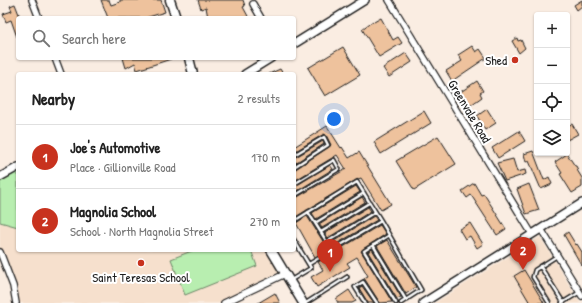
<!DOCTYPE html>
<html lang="en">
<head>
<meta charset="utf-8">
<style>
  body { margin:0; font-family:"Patrick Hand",sans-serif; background:#f2f2f2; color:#222 }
  .controls { position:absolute; right:12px; top:12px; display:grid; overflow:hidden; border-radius:4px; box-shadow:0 1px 3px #0004 }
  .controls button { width:36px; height:36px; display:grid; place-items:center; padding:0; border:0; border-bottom:1px solid #e0e0e0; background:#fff; color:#222; font:20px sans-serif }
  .you { position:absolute; left:334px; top:119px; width:14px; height:14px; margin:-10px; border:3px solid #fff; border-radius:50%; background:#1a73e8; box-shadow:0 0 0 6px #1a73e833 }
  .badge { display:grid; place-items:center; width:26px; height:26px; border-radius:50%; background:#c8321e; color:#fff; font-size:13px; font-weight:700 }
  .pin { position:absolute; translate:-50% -33px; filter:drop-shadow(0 1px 2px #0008) }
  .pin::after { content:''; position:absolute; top:21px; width:14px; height:12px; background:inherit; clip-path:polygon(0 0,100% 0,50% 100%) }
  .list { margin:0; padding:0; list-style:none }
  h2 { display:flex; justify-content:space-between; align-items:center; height:52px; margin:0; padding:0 16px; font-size:17px }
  h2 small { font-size:13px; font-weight:400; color:#767676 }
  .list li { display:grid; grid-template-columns:26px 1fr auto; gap:12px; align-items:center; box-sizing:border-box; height:64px; padding:0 16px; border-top:1px solid #e0e0e0 }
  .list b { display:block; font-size:15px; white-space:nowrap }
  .list p { margin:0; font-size:13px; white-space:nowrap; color:#767676 }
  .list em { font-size:13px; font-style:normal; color:#767676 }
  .icon { flex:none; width:22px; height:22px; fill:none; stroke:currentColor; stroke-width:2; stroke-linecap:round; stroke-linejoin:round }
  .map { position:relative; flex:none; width:582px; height:303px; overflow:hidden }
  .search { position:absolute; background:#fff; box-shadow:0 1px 3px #0004; left:16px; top:16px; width:280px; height:44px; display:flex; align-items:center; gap:10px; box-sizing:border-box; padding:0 14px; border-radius:4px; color:#767676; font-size:15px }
  .panel { position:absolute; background:#fff; box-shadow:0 1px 3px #0004; left:16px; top:72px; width:280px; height:180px; border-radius:4px }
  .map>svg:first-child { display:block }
  .built { fill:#f6e0cd }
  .green { fill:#b8eeb0; stroke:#6a8566 }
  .building { fill:#eec29d; stroke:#1c1c1c }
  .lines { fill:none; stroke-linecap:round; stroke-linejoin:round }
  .service-casing { stroke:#1c1c1c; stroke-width:5.5 }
  .minor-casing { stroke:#1c1c1c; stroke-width:8 }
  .tertiary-casing { stroke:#1c1c1c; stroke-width:10 }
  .secondary-casing { stroke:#1c1c1c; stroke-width:11 }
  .service { stroke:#fff; stroke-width:2.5 }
  .minor { stroke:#fff; stroke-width:5.5 }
  .tertiary { stroke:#fff; stroke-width:7 }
  .secondary { stroke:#fff; stroke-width:8 }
  .poi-dot { fill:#c8321e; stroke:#fff; stroke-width:1.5 }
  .labels { text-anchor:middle; stroke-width:4; stroke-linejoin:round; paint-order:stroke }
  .poi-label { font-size:13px; fill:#1c1c1c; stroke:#fff; text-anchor:end }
  .street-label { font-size:13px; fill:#1c1c1c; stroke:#fff }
</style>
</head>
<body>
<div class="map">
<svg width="582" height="303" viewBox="0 0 582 303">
  <rect width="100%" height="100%" fill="#faede2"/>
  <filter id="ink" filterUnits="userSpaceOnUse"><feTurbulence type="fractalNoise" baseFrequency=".025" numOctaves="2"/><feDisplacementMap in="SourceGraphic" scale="8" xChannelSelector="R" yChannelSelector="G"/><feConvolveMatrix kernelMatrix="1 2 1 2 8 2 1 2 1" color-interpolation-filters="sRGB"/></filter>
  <g filter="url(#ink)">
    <path class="built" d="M0,222l18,5v23h252l14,24 -65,29h-202l-17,-52z
      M540,237l40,66h-145z"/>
    <path class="green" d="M18,167v60l-18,-5v-45z
      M194,250h57l6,16 -72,29 -14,-36z"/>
    <path class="building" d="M101,0h8l2,5 9,-3v-2h41l4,12 -20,6h-37z
      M198,0h45l2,6 -2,1 6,11h-41l-2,-11 -5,2z
      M582,0v6l-5,4 -3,-5z
      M15,4l5,13 -2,1 -1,19 -6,-17 -5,2 -3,-8 9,-3 -2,-5z
      M381,18l12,22 5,-3 4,6 -23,14 -17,-28 11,-8 1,1z
      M517,38l1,3 3,-1 4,8 -6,5 -7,-12z
      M472,46l4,6 4,-3 6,9 -34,23 -6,-10 16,-10 -4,-6z
      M343,47l17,28 -35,21 -17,-28z
      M406,53l6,9 -23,15 -6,-9z
      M123,58h48v1l-34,11 -2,-7 -9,5z
      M280,69l3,5h-14z
      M477,81l6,10 -3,2 2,4 -14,10 -9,-14z
      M487,109l9,14 -11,7 -8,-14z
      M424,111l7,12 -50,31 -7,-12z
      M572,124l6,10 -11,6v-14z
      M327,126l14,22 1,-1 7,11 10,-6 32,52 -10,6 -20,-32 -5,2 -62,38v-19l52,-30 -9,-14 -43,26v-11l35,-23 2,-2 -5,-10 -2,-1 -30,18v-5z
      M519,131l6,10 -27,17 -6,-10z
      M438,136l18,28 -42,26 -18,-29z
      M323,141l1,3 -30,20v-6z
      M533,151l11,29 5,-3 3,7 -11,5 -12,-28 -3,1 -2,-8z
      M567,154l8,12h1l2,4h-1l5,8v9l-10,6 -12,-19 2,-1 -7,-11z
      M513,159l4,13 8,-2 1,4 -21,7 -8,-18z
      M330,165l3,4 -39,24v-6z
      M474,183l7,12 3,-1 22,35 -9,6 -26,-40 -4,3 -5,-7z
      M529,184l10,26 -13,4 -9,-25z
      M356,186l4,6 -44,27 -4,-6z
      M362,197l3,5 -43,26 -3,-4z
      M368,207l3,4 -43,27 -3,-5z
      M307,216l21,33 -13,8 -19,-34z
      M374,216l3,4 -44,26 -2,-3z
      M470,223l13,21 -6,4 -7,-12 -5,3 -6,-10z
      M380,225l6,9 -23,15 -2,2 31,51 -12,1 -16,-25 4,-2 -11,-19 -10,6 3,4 -33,20 -6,-10 12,-7 -5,-8z
      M568,232l8,13 1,-1 5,8v14l-18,-31z
      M387,240l29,47 -10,7 -29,-48z
      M372,249l29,48 -4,2 -29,-47z
      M524,270l20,33h-14l-16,-27z
      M362,286l12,17h-6l-9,-15z
      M349,290l7,11 -4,2h-14l-2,-4z
      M275,293l5,10h-22z"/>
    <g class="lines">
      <defs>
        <path id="service" d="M294,155l30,-18 4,8 -34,22
          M294,184l40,-24 5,9 -45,27
          M308,212l24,38
          M294,221l63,-39 24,39 -72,43
          M381,221l40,69 -20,13
          M315,223l49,-30
          M321,232l48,-29
          M388,236l-24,15 32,52
          M327,242l48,-30
          M373,245l33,55
          M540,266l23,36
          M291,280l20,-12 -17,-28
          M306,303l41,-26
          M365,303l-10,-16 8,-5 14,21
          M549,303l-16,-26 2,-7 22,-14
          M562,303l18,-11"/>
        <path id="minor" d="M32,0l7,18
          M389,0l143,234
          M253,4l8,14
          M55,58l6,16
          M541,229l41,67
          M0,252l13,34 3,17
          M224,303l61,-29"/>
        <path id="tertiary" d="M294,44l71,-44
          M245,74l26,-16
          M0,177l18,-10
          M423,303l159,-100"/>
        <path id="secondary" d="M170,0l6,18
          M189,58l4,16
          M271,250l32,53"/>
      </defs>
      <use href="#service" class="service-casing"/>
      <use href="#minor" class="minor-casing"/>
      <use href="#tertiary" class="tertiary-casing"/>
      <use href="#secondary" class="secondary-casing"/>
      <use href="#service" class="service"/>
      <use href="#minor" class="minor"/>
      <use href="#tertiary" class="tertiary"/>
      <use href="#secondary" class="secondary"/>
    </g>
  </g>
  <g class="poi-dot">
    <circle cx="515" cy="60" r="4"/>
    <circle cx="141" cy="263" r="4"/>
  </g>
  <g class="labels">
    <g class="poi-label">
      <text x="507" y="65">Shed</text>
      <text x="141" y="282" text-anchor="middle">Saint Teresas School</text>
    </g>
    <g class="street-label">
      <text transform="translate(470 111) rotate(59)" y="5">Greenvale Road</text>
    </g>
  </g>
</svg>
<div class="controls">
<button>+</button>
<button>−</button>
<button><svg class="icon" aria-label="locate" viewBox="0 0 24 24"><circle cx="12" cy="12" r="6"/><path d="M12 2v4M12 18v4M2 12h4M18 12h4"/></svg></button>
<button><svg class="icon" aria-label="layers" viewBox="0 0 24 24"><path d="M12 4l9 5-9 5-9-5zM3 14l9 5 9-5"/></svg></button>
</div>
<div class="you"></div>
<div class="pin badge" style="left:330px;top:272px">1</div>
<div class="pin badge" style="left:523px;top:270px">2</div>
<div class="search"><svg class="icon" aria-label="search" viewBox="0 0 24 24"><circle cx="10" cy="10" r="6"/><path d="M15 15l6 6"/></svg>Search here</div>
<section class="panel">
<h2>Nearby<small>2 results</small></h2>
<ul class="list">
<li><span class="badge">1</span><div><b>Joe's Automotive</b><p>Place · Gillionville Road</p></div><em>170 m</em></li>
<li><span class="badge">2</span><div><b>Magnolia School</b><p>School · North Magnolia Street</p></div><em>270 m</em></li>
</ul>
</section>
</div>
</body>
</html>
